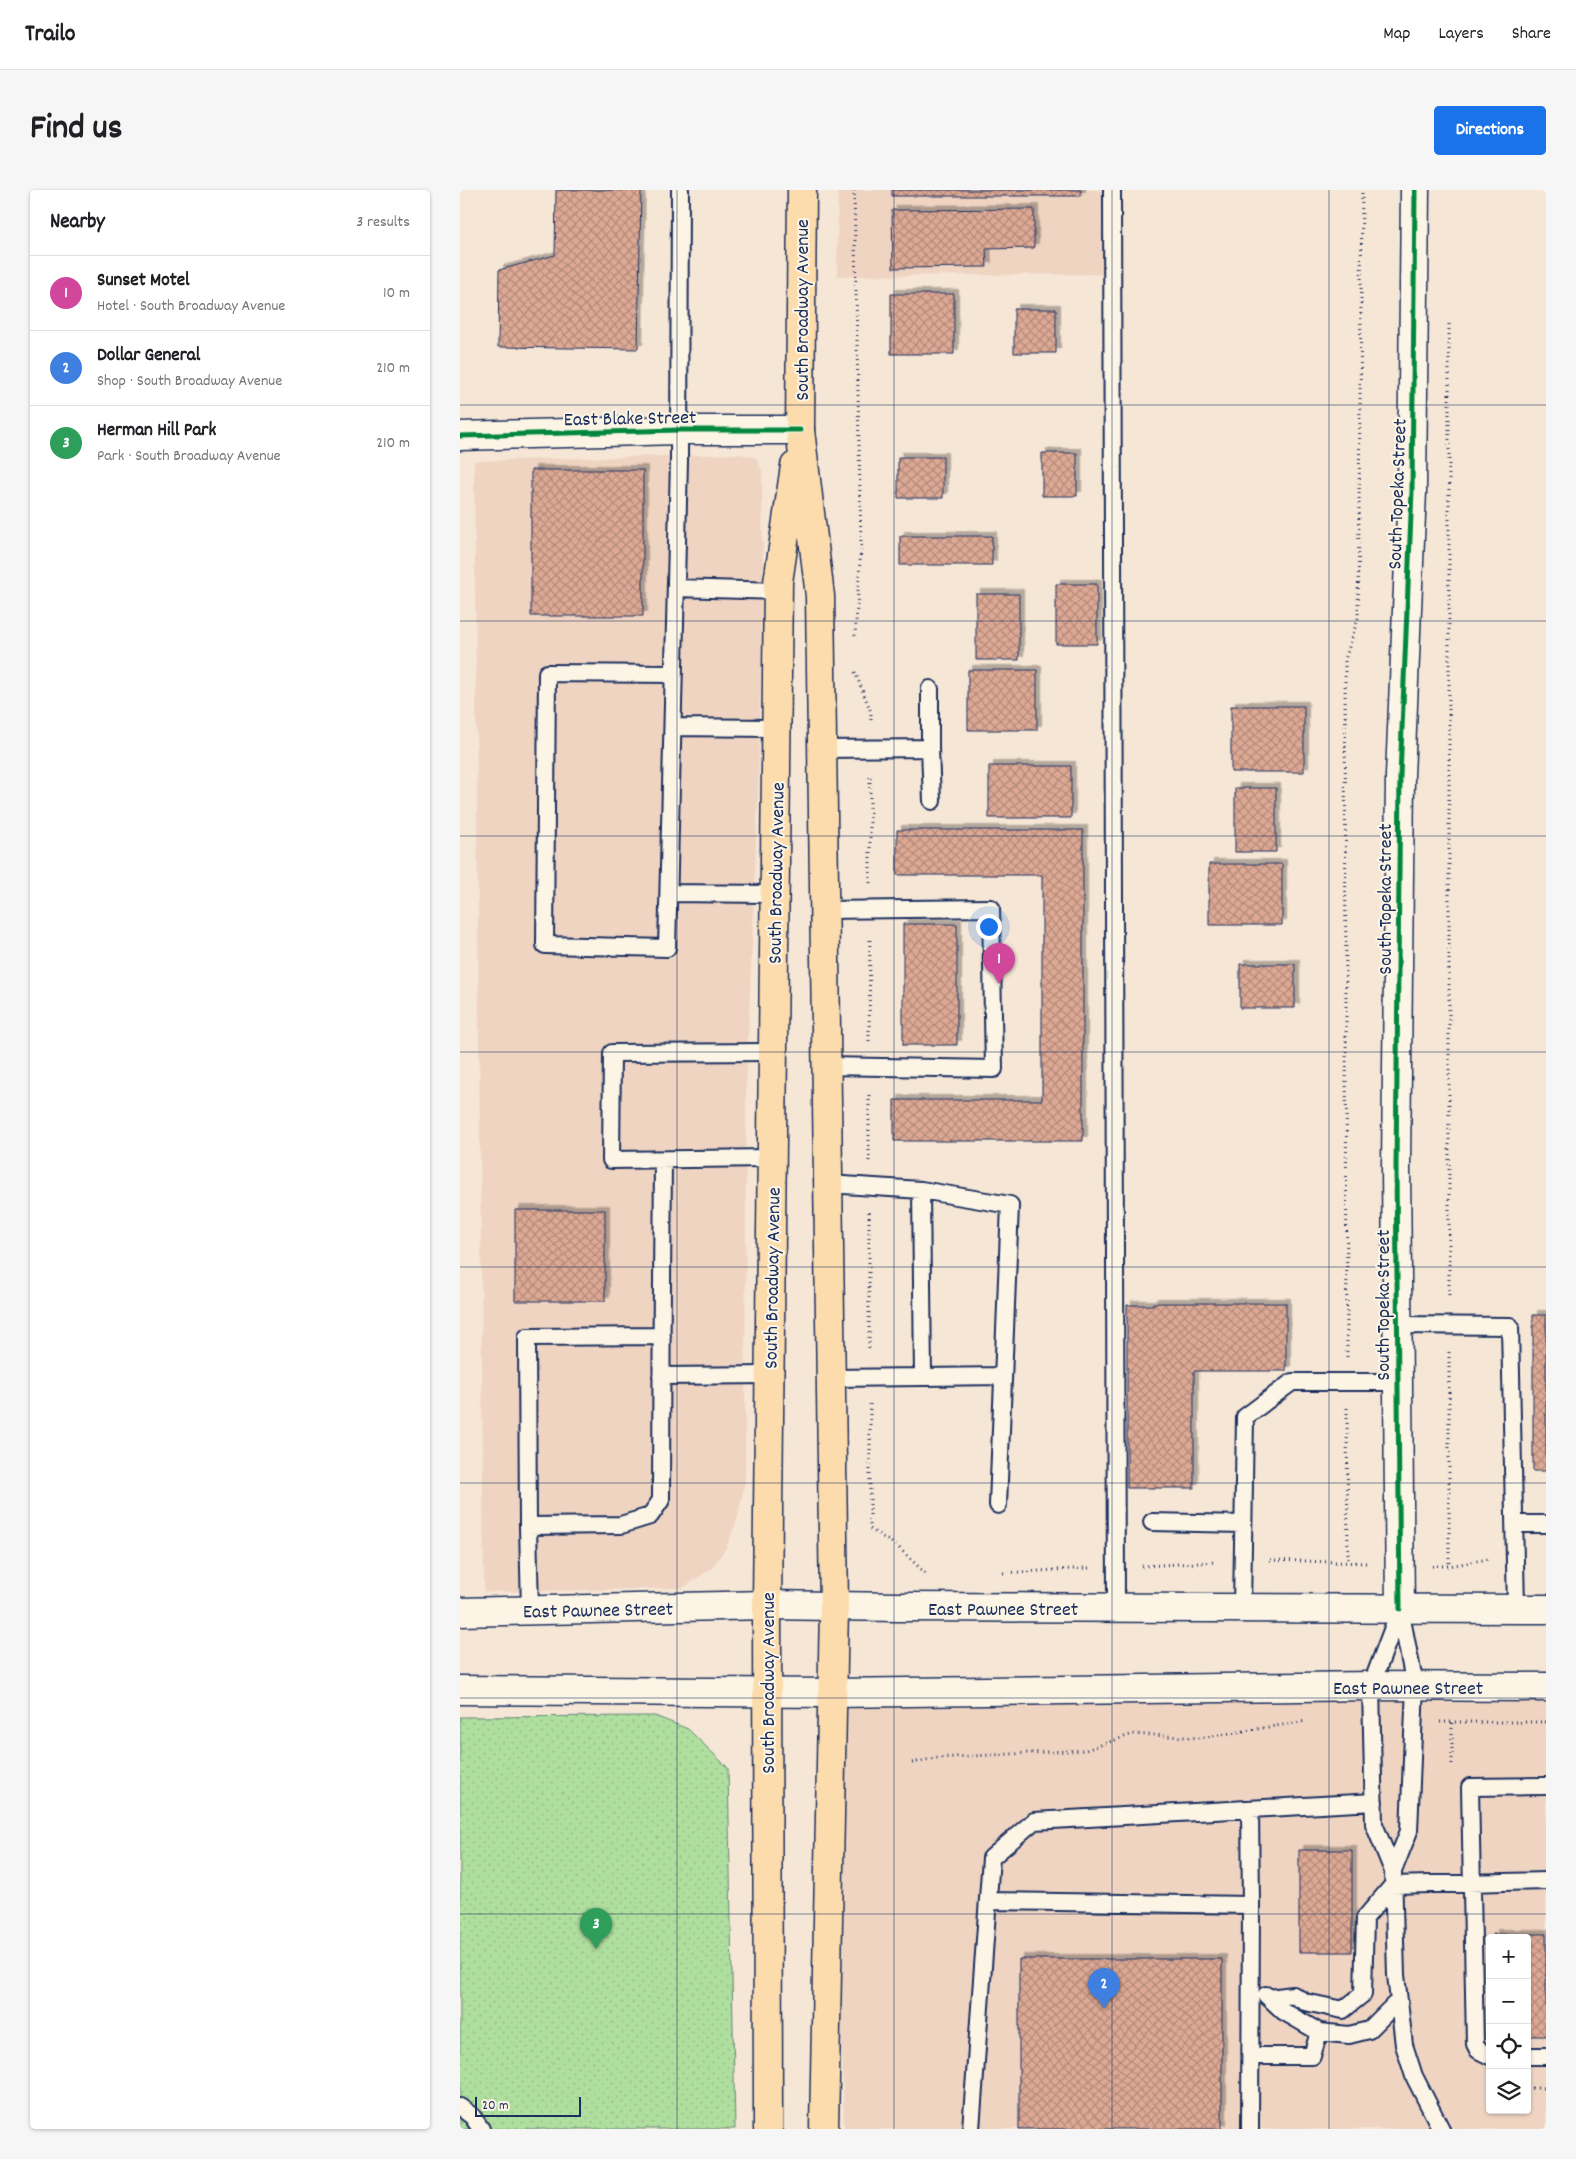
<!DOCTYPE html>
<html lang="en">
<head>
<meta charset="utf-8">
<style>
  body { margin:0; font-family:Dekko,sans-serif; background:#f6f6f6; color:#202124 }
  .controls { position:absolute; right:15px; bottom:15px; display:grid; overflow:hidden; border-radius:5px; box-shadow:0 1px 4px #0004 }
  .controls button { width:45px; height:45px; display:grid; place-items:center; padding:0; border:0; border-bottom:1px solid #e0e0e0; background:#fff; color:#202124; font:25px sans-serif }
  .scale { position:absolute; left:15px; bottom:12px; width:106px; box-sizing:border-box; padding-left:5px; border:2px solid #1b2f5e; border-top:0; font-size:14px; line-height:18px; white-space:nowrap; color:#1b2f5e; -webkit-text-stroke:4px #fcf5e5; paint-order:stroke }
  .you { position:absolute; left:528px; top:736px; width:18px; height:18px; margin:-12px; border:4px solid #fff; border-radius:50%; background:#1a73e8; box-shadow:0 0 0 8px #1a73e833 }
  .badge { display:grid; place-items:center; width:32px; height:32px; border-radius:50%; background:#1a73e8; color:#fff; font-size:16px; font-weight:700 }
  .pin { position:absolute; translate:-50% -41px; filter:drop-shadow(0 1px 2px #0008) }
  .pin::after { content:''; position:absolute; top:26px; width:18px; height:15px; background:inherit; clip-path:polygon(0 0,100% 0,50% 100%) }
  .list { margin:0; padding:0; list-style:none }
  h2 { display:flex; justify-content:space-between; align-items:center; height:65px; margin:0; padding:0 20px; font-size:21px }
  h2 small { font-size:16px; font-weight:400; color:#757577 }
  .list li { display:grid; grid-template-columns:32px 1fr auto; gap:15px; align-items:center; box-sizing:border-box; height:75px; padding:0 20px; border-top:1px solid #e0e0e0 }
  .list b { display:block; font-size:19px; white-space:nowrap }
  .list p { margin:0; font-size:16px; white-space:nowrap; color:#757577 }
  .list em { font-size:16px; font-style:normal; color:#757577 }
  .icon { flex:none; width:28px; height:28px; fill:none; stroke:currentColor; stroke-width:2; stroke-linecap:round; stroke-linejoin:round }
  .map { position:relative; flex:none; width:1086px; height:1939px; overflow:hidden; border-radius:5px }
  header { display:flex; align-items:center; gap:30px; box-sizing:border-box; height:70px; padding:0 25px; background:#fff; border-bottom:1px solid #e0e0e0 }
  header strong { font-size:24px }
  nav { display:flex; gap:28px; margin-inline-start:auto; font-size:18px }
  .intro { display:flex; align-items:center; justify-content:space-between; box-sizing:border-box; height:120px; padding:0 30px }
  h1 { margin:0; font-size:35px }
  .button { padding:12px 22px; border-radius:5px; background:#1a73e8; color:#fff; font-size:18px; font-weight:700 }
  main { display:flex; gap:30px; padding:0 30px }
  aside { flex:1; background:#fff; border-radius:5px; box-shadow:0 1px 4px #0004 }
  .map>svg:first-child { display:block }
  .built { fill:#efd4c2; fill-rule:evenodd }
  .grass { fill:url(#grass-dots); stroke:#65877e }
  .building { fill:url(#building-cross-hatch); stroke:#1b2f5e; filter:url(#shadow) }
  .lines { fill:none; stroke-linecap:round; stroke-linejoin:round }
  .service-casing { stroke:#1b2f5e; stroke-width:20 }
  .minor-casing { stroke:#1b2f5e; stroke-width:31 }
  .secondary-casing { stroke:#1b2f5e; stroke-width:31 }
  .primary-casing { stroke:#1b2f5e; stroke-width:31 }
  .path { stroke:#1b2f5e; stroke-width:3; stroke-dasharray:1 4; stroke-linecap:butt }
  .service { stroke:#fcf5e5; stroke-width:16 }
  .minor { stroke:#fcf5e5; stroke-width:28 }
  .secondary { stroke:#fcf5e5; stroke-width:28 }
  .primary { stroke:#fcdcac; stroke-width:28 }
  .cycleway-casing { stroke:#fcf5e5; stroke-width:8 }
  .cycleway { stroke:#00873e; stroke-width:5 }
  .grid { fill:none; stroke:#1b2f5e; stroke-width:1; stroke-opacity:0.55 }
  .labels { text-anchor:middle; stroke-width:4; stroke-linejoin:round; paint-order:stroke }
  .street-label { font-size:20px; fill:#1b2f5e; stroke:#fcf5e5 }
</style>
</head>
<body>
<header>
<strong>Trailo</strong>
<nav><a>Map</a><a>Layers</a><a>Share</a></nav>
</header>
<div class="intro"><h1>Find us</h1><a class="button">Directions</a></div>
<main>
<aside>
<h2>Nearby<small>3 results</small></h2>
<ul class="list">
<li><span class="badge" style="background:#d1479c">1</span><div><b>Sunset Motel</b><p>Hotel · South Broadway Avenue</p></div><em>10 m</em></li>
<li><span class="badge" style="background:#3f7fe0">2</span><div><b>Dollar General</b><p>Shop · South Broadway Avenue</p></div><em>210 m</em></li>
<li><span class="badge" style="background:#2e9e5b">3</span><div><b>Herman Hill Park</b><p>Park · South Broadway Avenue</p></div><em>210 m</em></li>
</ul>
</aside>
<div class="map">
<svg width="1086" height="1939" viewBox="0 0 1086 1939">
  <defs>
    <pattern id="grass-dots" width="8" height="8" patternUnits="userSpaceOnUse" patternTransform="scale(1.25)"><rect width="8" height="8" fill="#afdf9e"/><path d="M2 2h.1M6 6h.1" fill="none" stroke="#96c08a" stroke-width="1.8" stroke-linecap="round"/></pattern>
    <pattern id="building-cross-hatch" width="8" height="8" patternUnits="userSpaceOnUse" patternTransform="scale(1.25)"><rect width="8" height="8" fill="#dea994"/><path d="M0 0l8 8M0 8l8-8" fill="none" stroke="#b38a7c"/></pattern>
    <filter id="shadow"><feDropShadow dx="4.5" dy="-4.5" stdDeviation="0" flood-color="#0004"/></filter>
  </defs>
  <rect width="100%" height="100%" fill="#f6e6d5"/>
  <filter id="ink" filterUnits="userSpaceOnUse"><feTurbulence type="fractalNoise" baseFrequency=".02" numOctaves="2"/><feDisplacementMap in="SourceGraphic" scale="10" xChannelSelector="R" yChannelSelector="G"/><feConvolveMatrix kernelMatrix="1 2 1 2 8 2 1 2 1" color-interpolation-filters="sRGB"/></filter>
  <g filter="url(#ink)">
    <path class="built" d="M378,0h283l-1,84 -283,2z
      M280,264l16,4 6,13 1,102 -5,223 -12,291 -1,395 -8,38 -11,28 -14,20 -29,20 -199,4 -10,-1131z
      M373,1503l713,7v429h-702zM1030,1748h37v172h-37z"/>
    <path class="grass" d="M195,1526l33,13 40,39 7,361h-275v-412z"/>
    <path class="building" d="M96,0h85l-3,159 -140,-2 1,-77 56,-15z
      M432,0h189v6h-189z
      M574,19v39l-48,1 1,18 -94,1 -1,-58z
      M431,104h63v60h-63z
      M554,119h42v44h-42z
      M582,263h35v43h-35z
      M438,267h45v41h-45z
      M71,280h112v146h-112z
      M440,346h92v29h-92z
      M596,394h41v60h-41z
      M516,404h43v66h-43z
      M508,480h69v60h-69z
      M771,516h73v66h-73z
      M529,576h82v52h-82z
      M775,598h41v64h-41z
      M437,640h186v311h-189v-41h148v-225h-145z
      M749,674h73v61h-73z
      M443,734h54v121h-54z
      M780,774h55v44h-55z
      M55,1020h90v91h-90z
      M693,1113h133v68h-92v117h-67v-183h26z
      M1073,1125h13v156h-13z
      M839,1660h53v102h-53z
      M1033,1744h53v102h-19v-98h-34z
      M559,1769h203v170h-203z"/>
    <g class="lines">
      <defs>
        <path id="service" d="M652,0l4,1418
          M216,398l102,3
          M214,484l-127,-1 -2,272 122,3 12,-487 1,-271
          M213,537l104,1
          M470,558l2,53
          M362,559l108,-1v-59
          M209,703l106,1
          M365,720l166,-2 3,161 -167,-3
          M312,968l-161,2 1,-107 161,-1
          M368,994l93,6 2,187 -92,1
          M461,1000l89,15 -12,300
          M937,1135l113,1 6,283
          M202,1146l-135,1 1,189 93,-1 29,-9 11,-16c0,-113 1,-227 2,-340
          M201,1186l109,-1
          M463,1187l79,-1
          M692,1332l91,2
          M1054,1334h32
          M68,1336l2,84
          M782,1419l3,-192 47,-35h106
          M940,1419l-29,77 3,138 19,47 3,104 8,70 10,31 27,53
          M933,1681l16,-40 6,-145 -15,-77
          M528,1711l263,4 -1,-96
          M806,1805l17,16 36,21 30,3 20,-5 29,-29
          M810,1808l23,-3 12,7 38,8 20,-16 2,-76 28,-33 153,-4
          M792,1866h60l7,-24
          M1030,1866l-12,-6 -3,-6 -5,-257 76,-1
          M1067,1866h19
          M0,1917l12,9 9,13
          M511,1939l20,-271 43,-37 340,-19
          M790,1939l1,-224"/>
        <path id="minor" d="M0,246l219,-6h121
          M940,1419l-4,-442 4,-391 12,-285 3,-301"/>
        <path id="secondary" d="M0,1422l307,-7 131,2 648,2
          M0,1500l373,3 538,-7 175,1"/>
        <path id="primary" d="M342,0l-2,240 20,166 14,1011 -10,522
          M308,1939l-1,-524 11,-1023 17,-116"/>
      </defs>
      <use href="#service" class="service-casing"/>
      <use href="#minor" class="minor-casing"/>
      <use href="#secondary" class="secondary-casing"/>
      <use href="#primary" class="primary-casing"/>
      <path class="path" d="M394,0l7,356 -6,91
        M989,134v974
        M395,482l16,40v11
        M410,693v-109
        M409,851l1,-104
        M409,971v-69
        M409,1022v139
        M989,1162v214
        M887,1167l-2,-697 13,-42 4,-428
        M410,1214v125l27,17 30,29
        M887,1218l1,154
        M810,1370l98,3
        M682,1376l74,-4
        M972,1376h17l39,-7
        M543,1383l86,-5
        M980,1532h106
        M992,1533v44
        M452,1573l23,-5 151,-8 47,-16 67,4 107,-17
        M1067,1898h19"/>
      <use href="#service" class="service"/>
      <use href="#minor" class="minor"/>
      <use href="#secondary" class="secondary"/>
      <use href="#primary" class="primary"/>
      <defs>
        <path id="cycleway" d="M0,246l219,-6h121
          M940,1419l-4,-442 4,-391 12,-285 3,-301"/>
      </defs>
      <use href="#cycleway" class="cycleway-casing"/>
      <use href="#cycleway" class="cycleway"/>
    </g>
  </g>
  <path class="grid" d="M217,0v1939M434,0v1939M652,0v1939M869,0v1939M0,215h1086M0,431h1086M0,646h1086M0,862h1086M0,1077h1086M0,1293h1086M0,1508h1086M0,1724h1086"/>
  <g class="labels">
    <g class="street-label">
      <text transform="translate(341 120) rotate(-90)" y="7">South Broadway Avenue</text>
      <text transform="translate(170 227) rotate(-1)" y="7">East Blake Street</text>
      <text transform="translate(936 304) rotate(-88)" y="7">South Topeka Street</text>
      <text transform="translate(315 683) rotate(-89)" y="7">South Broadway Avenue</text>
      <text transform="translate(924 709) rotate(-90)" y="7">South Topeka Street</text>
      <text transform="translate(311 1088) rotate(-89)" y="7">South Broadway Avenue</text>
      <text transform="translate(922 1115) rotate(-90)" y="7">South Topeka Street</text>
      <text x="543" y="1425">East Pawnee Street</text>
      <text transform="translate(138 1419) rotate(-1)" y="7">East Pawnee Street</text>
      <text transform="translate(307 1493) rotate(-90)" y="7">South Broadway Avenue</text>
      <text x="948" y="1504">East Pawnee Street</text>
    </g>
  </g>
</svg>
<div class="controls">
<button>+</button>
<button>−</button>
<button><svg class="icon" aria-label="locate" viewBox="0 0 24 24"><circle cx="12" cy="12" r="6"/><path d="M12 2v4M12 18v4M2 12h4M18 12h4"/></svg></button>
<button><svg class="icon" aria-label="layers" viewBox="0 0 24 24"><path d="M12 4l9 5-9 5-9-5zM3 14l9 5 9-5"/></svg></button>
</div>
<div class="scale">20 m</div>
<div class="you"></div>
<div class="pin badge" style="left:539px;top:794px;background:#d1479c">1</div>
<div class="pin badge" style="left:644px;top:1819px;background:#3f7fe0">2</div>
<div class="pin badge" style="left:136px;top:1759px;background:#2e9e5b">3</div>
</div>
</main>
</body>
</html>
